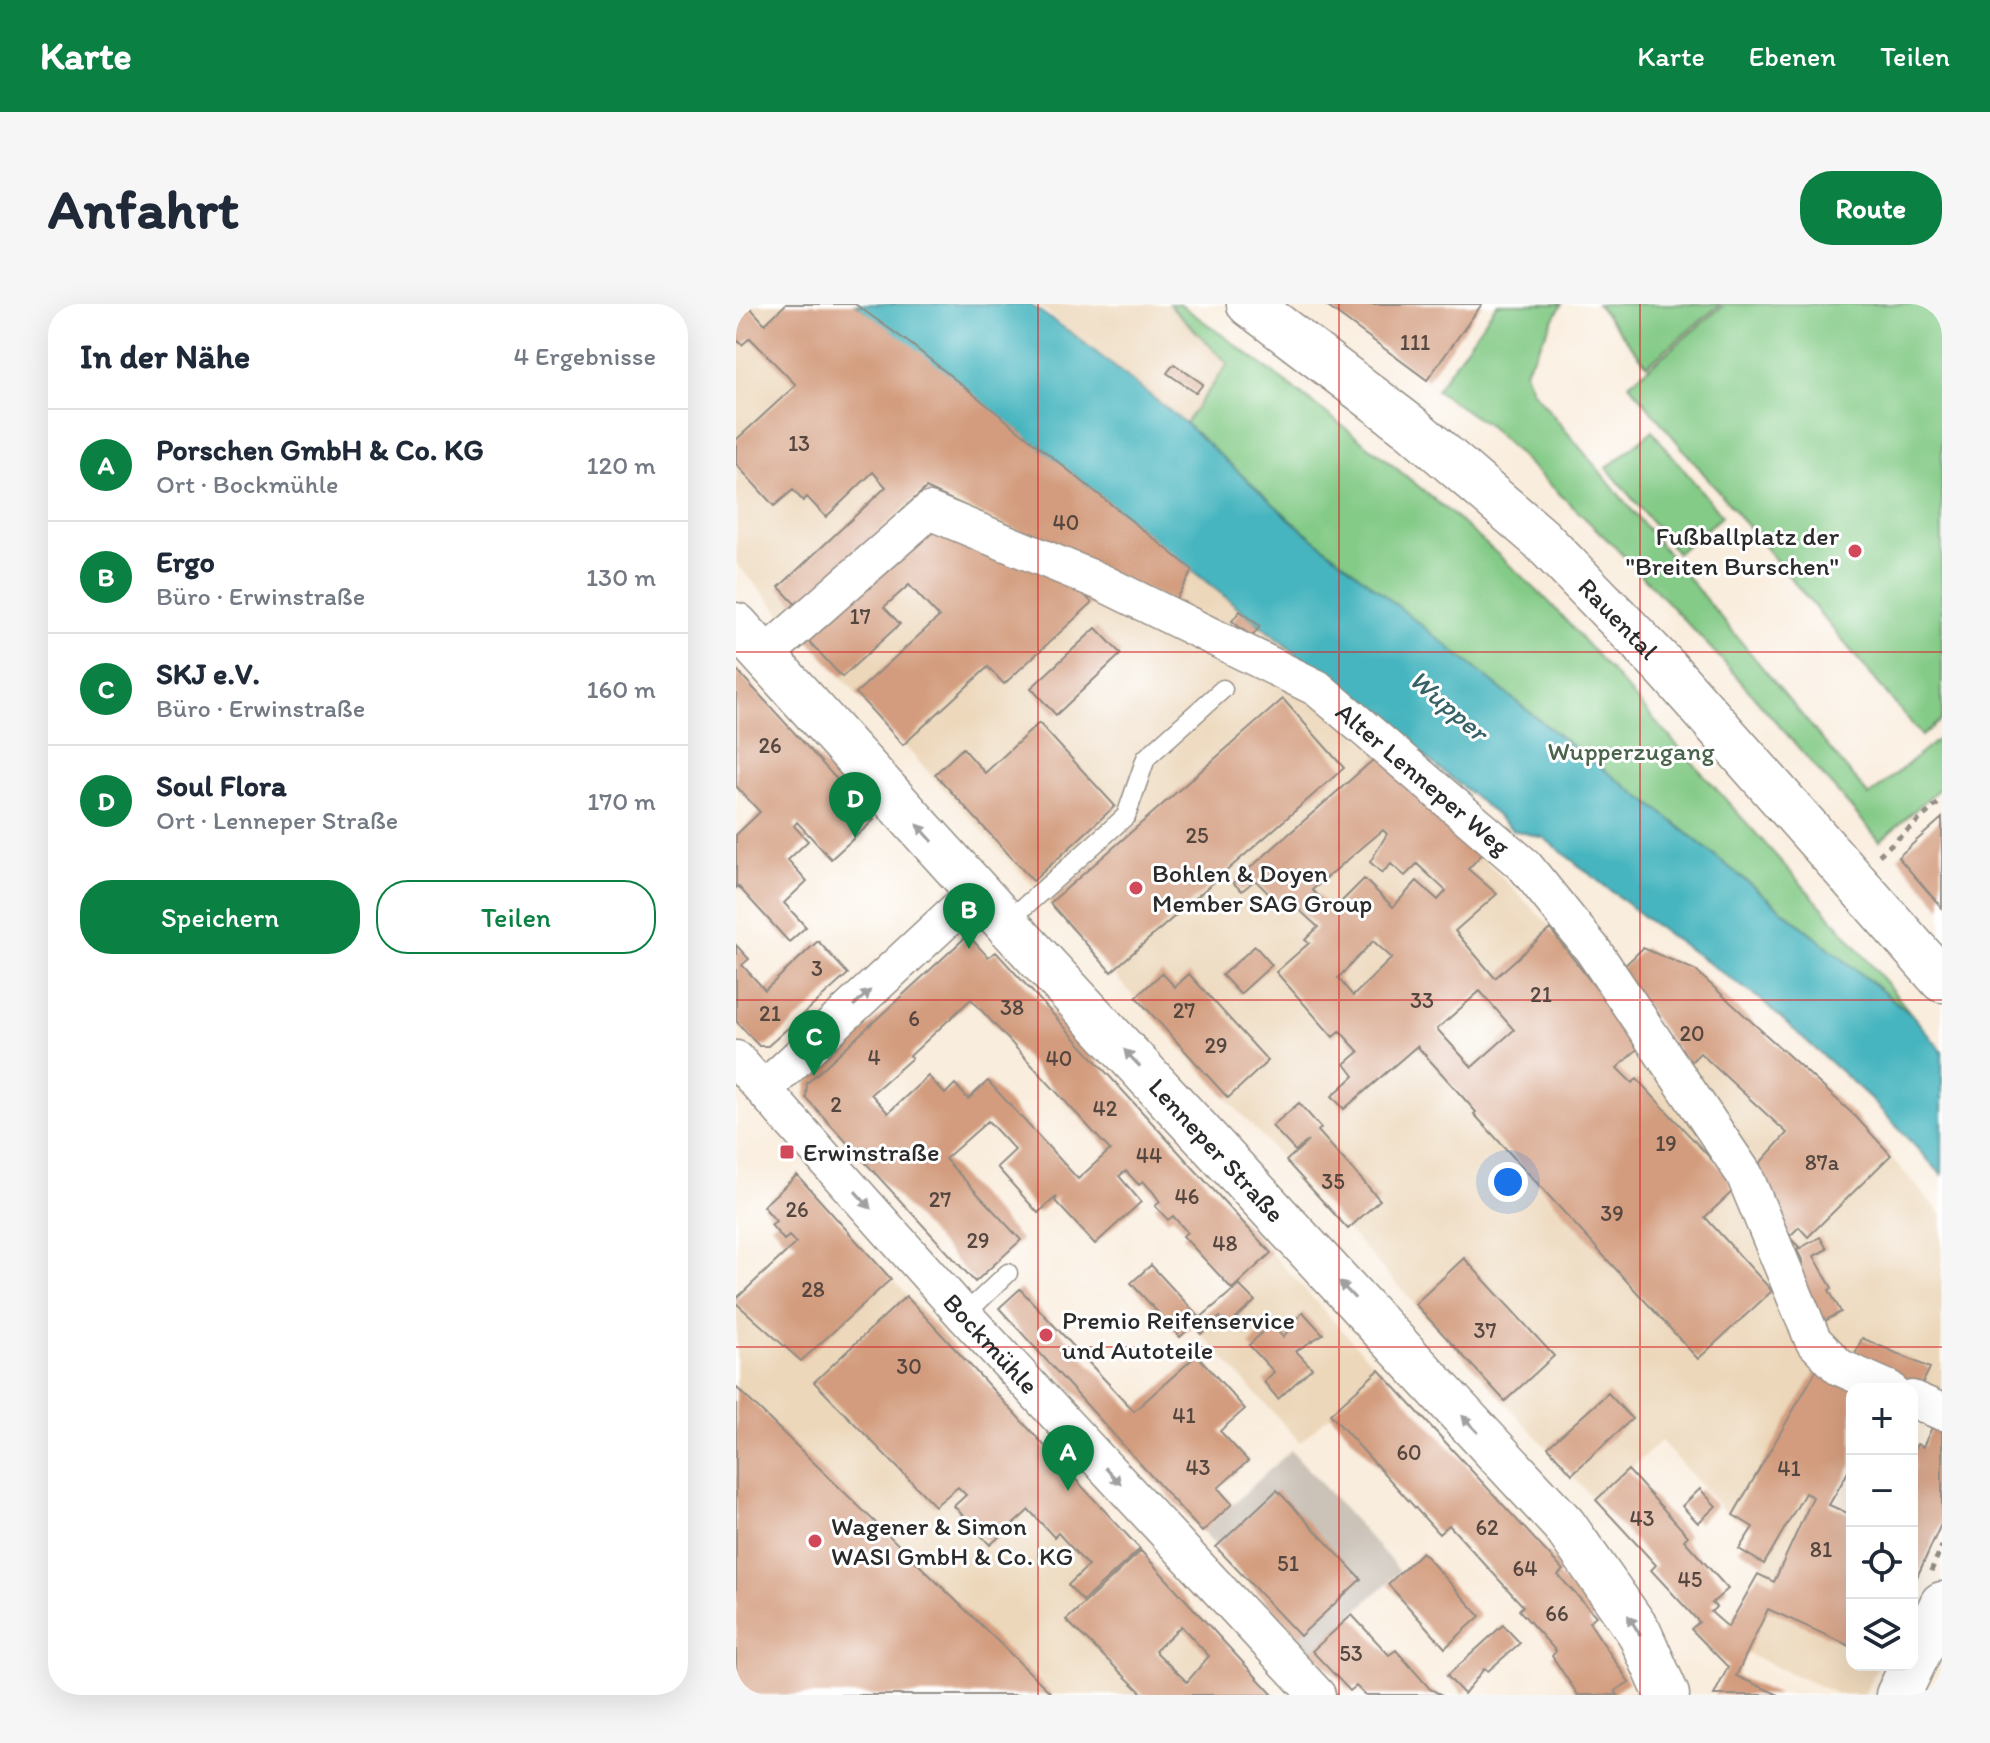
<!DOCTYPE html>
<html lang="de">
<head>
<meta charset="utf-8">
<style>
  body { margin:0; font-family:Itim,sans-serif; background:#f6f6f7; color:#1f2937 }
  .controls { position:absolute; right:24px; bottom:24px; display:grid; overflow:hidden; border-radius:16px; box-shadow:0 8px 32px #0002 }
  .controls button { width:72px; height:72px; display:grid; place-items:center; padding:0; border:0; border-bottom:2px solid #e0e1e3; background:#fff; color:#1f2937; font:40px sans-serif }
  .you { position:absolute; left:772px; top:878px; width:28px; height:28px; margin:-20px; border:6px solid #fff; border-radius:50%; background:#1a73e8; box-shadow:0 0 0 12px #1a73e833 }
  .badge { display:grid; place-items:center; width:52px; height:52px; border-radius:50%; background:#0b8043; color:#fff; font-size:26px; font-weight:700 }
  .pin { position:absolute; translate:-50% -66px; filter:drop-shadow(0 2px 4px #0008) }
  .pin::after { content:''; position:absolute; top:42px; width:28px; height:24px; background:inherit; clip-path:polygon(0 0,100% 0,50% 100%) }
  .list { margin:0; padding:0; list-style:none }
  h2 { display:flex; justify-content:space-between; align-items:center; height:104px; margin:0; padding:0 32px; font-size:34px }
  h2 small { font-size:26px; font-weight:400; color:#747a83 }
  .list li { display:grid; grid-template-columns:52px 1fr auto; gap:24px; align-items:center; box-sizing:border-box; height:112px; padding:0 32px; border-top:2px solid #e0e1e3 }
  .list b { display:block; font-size:30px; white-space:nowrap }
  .list p { margin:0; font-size:26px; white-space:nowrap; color:#747a83 }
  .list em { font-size:26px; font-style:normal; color:#747a83 }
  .actions { display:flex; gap:16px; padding:24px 32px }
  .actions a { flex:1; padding:18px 0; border:2px solid #0b8043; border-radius:32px; text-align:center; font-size:28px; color:#0b8043 }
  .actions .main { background:#0b8043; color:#fff }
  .icon { flex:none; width:44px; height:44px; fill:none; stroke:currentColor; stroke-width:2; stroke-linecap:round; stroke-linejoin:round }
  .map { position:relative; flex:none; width:1206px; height:1391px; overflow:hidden; border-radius:32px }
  header { display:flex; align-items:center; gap:48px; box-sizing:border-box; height:112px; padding:0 40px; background:#0b8043; color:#fff }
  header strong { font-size:38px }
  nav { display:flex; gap:44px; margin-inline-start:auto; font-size:28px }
  .intro { display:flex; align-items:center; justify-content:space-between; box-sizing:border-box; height:192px; padding:0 48px }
  h1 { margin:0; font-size:56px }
  .button { padding:20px 36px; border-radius:32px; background:#0b8043; color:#fff; font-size:28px; font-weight:700 }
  main { display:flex; gap:48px; padding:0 48px }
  aside { flex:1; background:#fff; border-radius:32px; box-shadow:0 8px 32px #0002 }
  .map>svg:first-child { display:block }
  .built { fill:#ecd7ba }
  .industrial { fill:#cbc2b8 }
  .green { fill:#84cb87; stroke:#587b59; stroke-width:2 }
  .water { fill:#46b5bf; stroke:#387075; stroke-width:2 }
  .building { fill:#d39c7e; fill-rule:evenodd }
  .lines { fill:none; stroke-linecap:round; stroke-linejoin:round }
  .service-casing { stroke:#928c84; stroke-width:21 }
  .minor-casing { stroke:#928c84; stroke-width:39 }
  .secondary-casing { stroke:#928c84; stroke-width:47 }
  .primary-casing { stroke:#928c84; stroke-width:47 }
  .path { stroke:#928c84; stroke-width:5; stroke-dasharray:6 6; stroke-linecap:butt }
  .service { stroke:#fff; stroke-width:18 }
  .minor { stroke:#fff; stroke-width:36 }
  .secondary { stroke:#fff; stroke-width:44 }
  .primary { stroke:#fff; stroke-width:44 }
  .oneway { fill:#a0a0a0 }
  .grid { fill:none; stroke:#d62828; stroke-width:2; stroke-opacity:0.55 }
  .poi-dot { fill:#d1495b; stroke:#fff; stroke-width:3 }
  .labels { text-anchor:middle; stroke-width:6; stroke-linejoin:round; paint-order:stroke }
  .number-label { font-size:22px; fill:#554740 }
  .poi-label { font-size:26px; fill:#2b2b2b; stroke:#fff; text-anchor:start }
  .street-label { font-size:26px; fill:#2b2b2b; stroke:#fff }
  .park-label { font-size:26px; fill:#4a634b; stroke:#fff }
  .water-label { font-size:28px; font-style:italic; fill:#366266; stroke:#fff }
</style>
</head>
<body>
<header>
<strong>Karte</strong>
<nav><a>Karte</a><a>Ebenen</a><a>Teilen</a></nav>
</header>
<div class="intro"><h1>Anfahrt</h1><a class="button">Route</a></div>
<main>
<aside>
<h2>In der Nähe<small>4 Ergebnisse</small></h2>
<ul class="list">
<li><span class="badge">A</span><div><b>Porschen GmbH &amp; Co. KG</b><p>Ort · Bockmühle</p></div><em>120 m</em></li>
<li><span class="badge">B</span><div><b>Ergo</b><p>Büro · Erwinstraße</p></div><em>130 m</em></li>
<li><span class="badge">C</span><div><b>SKJ e.V.</b><p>Büro · Erwinstraße</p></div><em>160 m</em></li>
<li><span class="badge">D</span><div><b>Soul Flora</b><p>Ort · Lenneper Straße</p></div><em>170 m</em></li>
</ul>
<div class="actions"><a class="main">Speichern</a><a>Teilen</a></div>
</aside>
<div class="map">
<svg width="1206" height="1391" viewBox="0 0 1206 1391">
  <rect width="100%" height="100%" fill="#fff"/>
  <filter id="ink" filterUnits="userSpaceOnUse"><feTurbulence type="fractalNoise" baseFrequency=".0125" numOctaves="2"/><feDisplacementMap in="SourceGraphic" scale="16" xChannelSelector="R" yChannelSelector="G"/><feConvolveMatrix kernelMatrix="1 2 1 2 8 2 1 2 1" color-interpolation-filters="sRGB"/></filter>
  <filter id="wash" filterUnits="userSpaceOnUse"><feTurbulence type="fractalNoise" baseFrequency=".006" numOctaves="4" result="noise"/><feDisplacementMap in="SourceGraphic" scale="32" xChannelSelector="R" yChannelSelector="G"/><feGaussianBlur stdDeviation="1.8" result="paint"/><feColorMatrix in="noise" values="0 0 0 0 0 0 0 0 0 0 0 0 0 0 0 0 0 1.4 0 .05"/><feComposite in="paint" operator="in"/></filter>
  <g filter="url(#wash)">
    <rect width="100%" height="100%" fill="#f9eddd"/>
    <path class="built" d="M0,0h120l164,128 285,229 -4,4 -372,-171 -142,126 -51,-57z
      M301,0h132l59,61 -43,58z
      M215,226l355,160 73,64 176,177 91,119 88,138 78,179 42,22h-2l-23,115 23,11v150h26l-14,30h-24l-120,-53 57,-100 -53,-31 -63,-70 -66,60 -790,-864z
      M908,645l211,167 87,99v184l-97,-41 -30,-36 -124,-248z
      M96,908l439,483h-535v-396z
      M535,949l108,117 -79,72 -107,-117z"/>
    <path class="industrial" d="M555,1146l109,121 -88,81 -109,-120z"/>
    <path class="green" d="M433,0h11c128,94 255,188 370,299l295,330 68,83 -252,-204 -93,-69 -275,-221 -108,-99 43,-59z
      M761,0h65l-37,67 7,19 337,406 73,-60v50l-62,55 -158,-181 -107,-113 -125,-120 -54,-37z
      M861,0h124l-74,61z
      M989,0h217v415l-20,17 -293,-352z
      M916,127l70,85 -45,37 -70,-85z"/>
    <path class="water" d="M119,0h174l44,30 112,89 108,99 275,221 93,69 252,204 29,35v124l-72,-77 -109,-98 -112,-79 -105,-83 -31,-8 -32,-28 -465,-373z"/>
    <g id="blocks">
      <path class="building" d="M0,0h11l18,20 21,-20h69l57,41 281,225 -19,32 -248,-114 -128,119 -19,-20 107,-100 -13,-15 -47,45 -19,-20 -4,4 -10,-11 -19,16 -38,-42v-24l60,-55 -46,-47 -8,7 -6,-6z
        M588,0h158l-55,76z
        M438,60l29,20 -7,9 -29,-20z
        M196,223l145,59 15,17 -88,81 -16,-17 -85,78 -47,-52 83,-76 -30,-32 -25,22 16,17 -58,53 -37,-40z
        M504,307l20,15 -8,11 -20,-16z
        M360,324l25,26 -65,61 -25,-27z
        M0,365l138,151 -43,39 -34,-37 -3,4 14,15 -20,19 19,21 -23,22 22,24 -17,15 -51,-56 -2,2v-53l24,-23 -24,-26z
        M547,395l61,69 -233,204 -61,-69z
        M303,419l76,83 -82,75 -98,-107 28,-26 22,25z
        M645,449l104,98 -17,18 29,25 -42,37 40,47 55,-49 63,81 31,33 -27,25 15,15 5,-4 90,97 6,15 -28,26 67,74 -74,68 -224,-245 2,-2 -59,-66 -73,63 -12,-13 22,-20 -9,-12 14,-12 -19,-21 -7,6 -57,-65 33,-29 -4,-3 13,-13 -23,-21 -15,-1 -25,-25 -13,11 -9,-8zM647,526l4,4 -17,28 12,11 9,-9 14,12 12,-12 29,27 -8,9 -21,-19 -24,26 -29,-28 -31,31 -21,-20zM637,637l19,17 -39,38 -15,-18zM744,687l34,39 -42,37 -35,-38z
        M1206,514v90l-44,-51z
        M232,631l20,22 8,-5 275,301 -39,36 -49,-53 4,-4 -14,-16 -5,4 -13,-14 5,-4 -7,-10 -10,-11 -4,4 -13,-14 -7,5 22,26 -46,42 -40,-43 2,-5 -19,17 -41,-46 18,-17 -27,-29 -43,38 76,81 -46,42 -169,-184 1,-15zM235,695l139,151 -32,29 -90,-98 -20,18 -13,-15 -10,10 -17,-18 -40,37 -17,-19 41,-36 -2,-2z
        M82,637l30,33 -80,72h-9l-23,-25v-76l13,14 -7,6 23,25z
        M519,642l17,19 -32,29 -18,-19z
        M907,644l52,22 160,146 36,39 -83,82 -9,-10 -10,10 10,10 -9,9 -38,-84 35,-39 -87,-80 -12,12 -69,-94z
        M426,669l13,14 14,-13 79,87 -40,37 -92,-101z
        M563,799l22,25 -3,3 62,69 -32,29 -62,-68 22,-20 -13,10 -23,-25z
        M61,871l94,104 -90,82 -65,-58v-4l60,-56 -7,-7 -5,4 -13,-15 5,-4 -13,-15z
        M1084,933l7,12 -13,7 18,32 -3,2 12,22 -20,11 -26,-57 8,-4 -6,-12z
        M728,954l90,98 -49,45 -90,-97z
        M415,961l49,53 39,-33 16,16 -27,25 -8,-9 -19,17 -8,-9 -13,12 -49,-54z
        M284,985l114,122 63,-56 48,54 -25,22 28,30 -30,27 14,16 -30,28 -203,-224z
        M170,992l234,253 -57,52 -15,-16 20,-19 -30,-33 -4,4 -25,-27 -39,35 -36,-39 12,-11 -8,-8 -23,19 -121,-124z
        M567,1008l20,22 -27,17 16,17 -34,31 -14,-17 10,-10 -25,-27 22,-21 12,13z
        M1126,1034l68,30 -10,20 -67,-29z
        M1081,1065l35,19v77l-23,40 23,10v132l-84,-38 -32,67 43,19h-65l14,-28 -37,-38 8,-7 -48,-52 5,-5 -60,-65 32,-30 60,66 -4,4 44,49 -16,14 4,4 -5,5 17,15 30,-53 16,8 39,-85 -8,-4 -41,71 -25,-15 14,-22 -20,-12z
        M643,1066l184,200 -5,5 38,41 -7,6 40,60 -14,9 3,4h-40l-26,-39 4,-5 -37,-41 4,-4 -74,-81 -10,9 -109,-120z
        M0,1083l317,308h-317z
        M872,1089l24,26 -60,55 -24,-27z
        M1197,1121l9,4v93l-30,66v-117l3,-6 -3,-2v-9l5,-10 6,3z
        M964,1185l16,17 -18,17 -16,-17z
        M541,1186l84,89 -61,57 -84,-89z
        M405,1247l83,91 49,53h-129l-78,-75zM445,1322l28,30 -22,26 -32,-31z
        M686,1248l58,64 -35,32 -57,-64z
        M616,1311l37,40 7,-5 34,39 12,6h-77l-9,-9 -6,5 -38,-40z
        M767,1321l17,18 -32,28 -4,-2 -20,25 -17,-18z"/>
    </g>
  </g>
  <g filter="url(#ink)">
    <use href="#blocks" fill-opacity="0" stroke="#928c84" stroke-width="2"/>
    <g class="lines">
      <defs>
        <path id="service" d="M270,619l120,-107 20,-58 77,-69
          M228,1011l44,-42"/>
        <g id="minor">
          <path id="s1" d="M28,352l165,-145 172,71 216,106 208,178 67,83 152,225 69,166 26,27 50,22"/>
          <path id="s2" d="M0,755l228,256 353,380"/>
          <path d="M28,785l213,-198"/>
          <path d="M1176,1095l30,13"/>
        </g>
        <g id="secondary">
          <path id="s3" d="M0,321l270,298 558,602 75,107 28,63"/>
        </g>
        <g id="primary">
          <path id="s4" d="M513,0l163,124 128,110 127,131 275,311"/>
          <path d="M1162,1391l44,-91"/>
        </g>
      </defs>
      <use href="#service" class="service-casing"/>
      <use href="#minor" class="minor-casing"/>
      <use href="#secondary" class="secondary-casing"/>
      <use href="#primary" class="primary-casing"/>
      <path class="path" d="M1143,551l63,-55
        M1195,1267l11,-25"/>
      <use href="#service" class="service"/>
      <use href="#minor" class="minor"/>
      <use href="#secondary" class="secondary"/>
      <use href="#primary" class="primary"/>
    </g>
    <defs><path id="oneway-solid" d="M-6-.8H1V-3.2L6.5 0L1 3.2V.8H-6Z" transform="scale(2)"/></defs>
    <g class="oneway">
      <use href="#oneway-solid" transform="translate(189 529) rotate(-132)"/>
      <use href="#oneway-solid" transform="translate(126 694) rotate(-43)"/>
      <use href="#oneway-solid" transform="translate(396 754) rotate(-133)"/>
      <use href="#oneway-solid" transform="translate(127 896) rotate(48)"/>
      <use href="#oneway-solid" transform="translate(611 986) rotate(-133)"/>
      <use href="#oneway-solid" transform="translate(734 1120) rotate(-133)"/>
      <use href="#oneway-solid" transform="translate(377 1172) rotate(47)"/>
      <use href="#oneway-solid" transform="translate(898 1321) rotate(-122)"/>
    </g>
  </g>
  <path class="grid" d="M302,0v1391M603,0v1391M904,0v1391M0,348h1206M0,696h1206M0,1043h1206"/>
  <g class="poi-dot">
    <circle cx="1119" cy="247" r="8"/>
    <circle cx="400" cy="584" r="8"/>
    <rect x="43" y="840" width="16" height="16" rx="4"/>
    <circle cx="310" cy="1031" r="8"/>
    <circle cx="79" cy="1237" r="8"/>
  </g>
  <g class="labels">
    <g class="number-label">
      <text x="679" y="46">111</text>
      <text x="63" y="147">13</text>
      <text x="330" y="226">40</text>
      <text x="124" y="320">17</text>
      <text x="34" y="449">26</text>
      <text x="461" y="539">25</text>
      <text x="81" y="672">3</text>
      <text x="805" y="698">21</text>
      <text x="686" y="704">33</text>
      <text x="276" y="711">38</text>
      <text x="448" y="714">27</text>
      <text x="34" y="717">21</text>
      <text x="178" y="722">6</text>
      <text x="956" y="737">20</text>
      <text x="480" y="749">29</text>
      <text x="138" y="761">4</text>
      <text x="323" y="762">40</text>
      <text x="100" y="808">2</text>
      <text x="369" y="812">42</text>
      <text x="930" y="847">19</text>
      <text x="413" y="859">44</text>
      <text x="1086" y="866">87a</text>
      <text x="597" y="885">35</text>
      <text x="451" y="900">46</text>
      <text x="204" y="903">27</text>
      <text x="61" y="913">26</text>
      <text x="876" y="917">39</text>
      <text x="242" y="944">29</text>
      <text x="489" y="947">48</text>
      <text x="77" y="993">28</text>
      <text x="749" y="1034">37</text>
      <text x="173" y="1070">30</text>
      <text x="448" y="1119">41</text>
      <text x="673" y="1156">60</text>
      <text x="462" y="1171">43</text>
      <text x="1053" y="1172">41</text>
      <text x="906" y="1222">43</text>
      <text x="751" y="1231">62</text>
      <text x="1085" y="1253">81</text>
      <text x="552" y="1267">51</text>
      <text x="789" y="1272">64</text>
      <text x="954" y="1283">45</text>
      <text x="821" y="1317">66</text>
      <text x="615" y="1357">53</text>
    </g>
    <g class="poi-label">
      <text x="1103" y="241" text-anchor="end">Fußballplatz der<tspan x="1103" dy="30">"Breiten Burschen"</tspan></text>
      <text x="416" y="578">Bohlen &amp; Doyen<tspan x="416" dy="30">Member SAG Group</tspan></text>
      <text x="67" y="857">Erwinstraße</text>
      <text x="326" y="1025">Premio Reifenservice<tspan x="326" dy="30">und Autoteile</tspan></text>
      <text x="95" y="1231">Wagener &amp; Simon<tspan x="95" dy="30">WASI GmbH &amp; Co. KG</tspan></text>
    </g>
    <g class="street-label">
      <text dy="9" stroke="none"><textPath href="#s4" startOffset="486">Rauental</textPath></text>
      <text dy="9" stroke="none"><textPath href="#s1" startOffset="786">Alter Lenneper Weg</textPath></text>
      <text dy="9" stroke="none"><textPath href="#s3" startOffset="712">Lenneper Straße</textPath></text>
      <text dy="9" stroke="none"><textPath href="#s2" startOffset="382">Bockmühle</textPath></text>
    </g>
    <g class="park-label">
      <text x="895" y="456">Wupperzugang</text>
    </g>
    <g class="water-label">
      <text transform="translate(713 401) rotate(41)" y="10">Wupper</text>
    </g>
  </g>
</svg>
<div class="controls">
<button>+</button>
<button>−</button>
<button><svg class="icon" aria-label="locate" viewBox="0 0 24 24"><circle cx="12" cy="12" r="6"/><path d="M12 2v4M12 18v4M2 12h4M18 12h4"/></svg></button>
<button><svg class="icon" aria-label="layers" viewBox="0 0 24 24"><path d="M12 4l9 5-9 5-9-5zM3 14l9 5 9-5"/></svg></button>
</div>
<div class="you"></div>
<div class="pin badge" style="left:332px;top:1187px">A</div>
<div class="pin badge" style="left:233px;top:645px">B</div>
<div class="pin badge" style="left:78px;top:772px">C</div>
<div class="pin badge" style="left:119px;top:534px">D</div>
</div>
</main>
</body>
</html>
